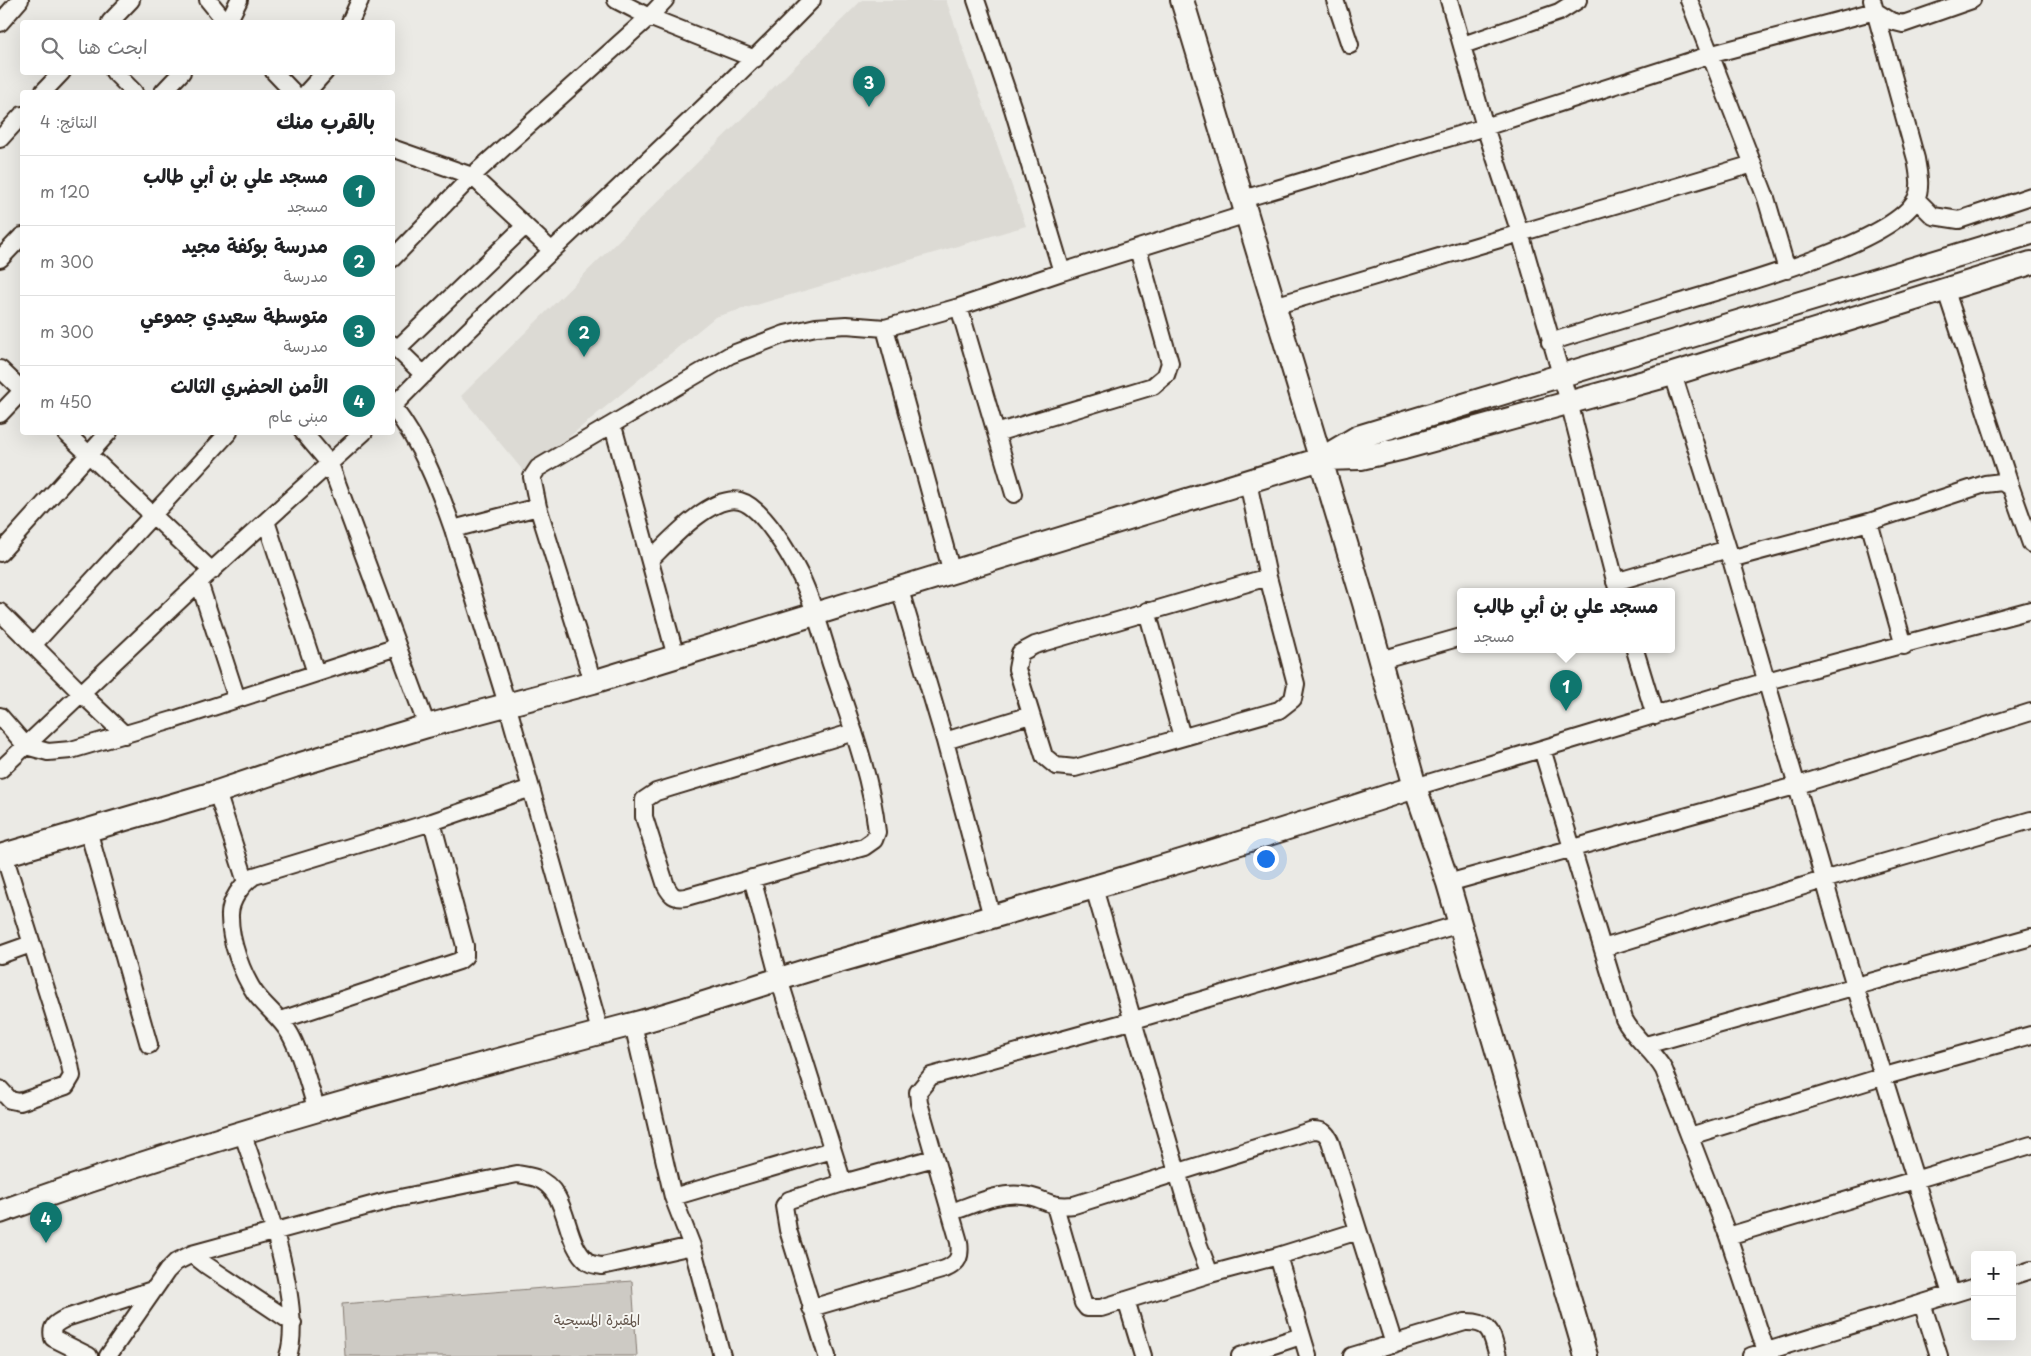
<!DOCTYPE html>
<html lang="ar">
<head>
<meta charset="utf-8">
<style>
  body { margin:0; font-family:"Playpen Sans","Playpen Sans Arabic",sans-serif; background:#f6f6f6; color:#202124; direction:rtl }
  .controls { position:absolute; right:15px; bottom:15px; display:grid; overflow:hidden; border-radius:5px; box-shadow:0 5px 20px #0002 }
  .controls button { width:45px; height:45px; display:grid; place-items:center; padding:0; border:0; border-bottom:1px solid #e0e0e0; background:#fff; color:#202124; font:25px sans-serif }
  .you { position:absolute; left:1265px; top:858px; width:18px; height:18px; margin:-12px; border:4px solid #fff; border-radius:50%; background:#1a73e8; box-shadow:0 0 0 8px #1a73e833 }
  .badge { display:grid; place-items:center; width:32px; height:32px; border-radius:50%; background:#0f766e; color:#fff; font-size:16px; font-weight:700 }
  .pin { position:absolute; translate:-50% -41px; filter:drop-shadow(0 1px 2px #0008) }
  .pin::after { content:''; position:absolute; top:26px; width:18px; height:15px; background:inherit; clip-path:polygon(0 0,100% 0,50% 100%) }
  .popup { position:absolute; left:1457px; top:588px; width:218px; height:65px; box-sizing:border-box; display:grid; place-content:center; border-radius:5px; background:#fff; filter:drop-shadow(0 1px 4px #0005); font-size:16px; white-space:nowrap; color:#757577 }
  .popup b { font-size:19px; color:#202124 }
  .popup::after { content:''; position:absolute; left:50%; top:100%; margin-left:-10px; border:10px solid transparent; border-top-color:#fff }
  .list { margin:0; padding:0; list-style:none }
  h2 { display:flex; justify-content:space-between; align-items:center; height:65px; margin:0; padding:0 20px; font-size:21px }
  h2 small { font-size:16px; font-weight:400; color:#757577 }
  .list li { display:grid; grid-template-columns:32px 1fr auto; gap:15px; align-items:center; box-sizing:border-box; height:70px; padding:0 20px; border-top:1px solid #e0e0e0 }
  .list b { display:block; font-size:19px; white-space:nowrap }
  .list p { margin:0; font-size:16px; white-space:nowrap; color:#757577 }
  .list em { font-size:16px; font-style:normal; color:#757577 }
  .icon { flex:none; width:28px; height:28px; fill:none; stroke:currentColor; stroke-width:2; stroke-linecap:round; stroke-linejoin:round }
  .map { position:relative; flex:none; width:2031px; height:1356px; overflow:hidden; direction:ltr }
  .search { position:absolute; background:#fff; box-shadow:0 5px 20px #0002; left:20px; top:20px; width:375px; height:55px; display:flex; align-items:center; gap:12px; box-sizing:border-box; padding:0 18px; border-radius:5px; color:#757577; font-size:19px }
  .panel { position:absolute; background:#fff; box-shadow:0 5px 20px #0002; left:20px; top:90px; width:375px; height:345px; border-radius:5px; direction:rtl }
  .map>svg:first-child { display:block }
  .built { fill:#dcdad4 }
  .green { fill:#cdcac4; stroke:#847a71 }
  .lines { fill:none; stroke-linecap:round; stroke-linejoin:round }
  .minor-casing { stroke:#3b2a1e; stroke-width:20 }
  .secondary-casing { stroke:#3b2a1e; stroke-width:26 }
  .minor { stroke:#f6f6f2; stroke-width:16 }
  .secondary { stroke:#f6f6f2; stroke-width:22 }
  .labels { text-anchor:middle; stroke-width:4; stroke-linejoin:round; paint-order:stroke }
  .park-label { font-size:14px; fill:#605248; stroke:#f6f6f2 }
</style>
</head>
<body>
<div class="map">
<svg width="2031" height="1356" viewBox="0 0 2031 1356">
  <rect width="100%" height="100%" fill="#ebeae5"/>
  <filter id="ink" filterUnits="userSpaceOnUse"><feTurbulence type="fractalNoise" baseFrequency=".02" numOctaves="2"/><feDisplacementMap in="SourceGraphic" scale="10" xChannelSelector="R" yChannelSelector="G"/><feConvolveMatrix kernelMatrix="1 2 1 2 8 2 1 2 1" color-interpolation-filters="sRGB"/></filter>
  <g filter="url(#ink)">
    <path class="built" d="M862,0h84l80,226 -311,91 -190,156 -64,-77z"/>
    <path class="green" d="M632,1281l5,75h-292l-3,-52z"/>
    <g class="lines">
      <defs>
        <path id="minor" d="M208,0l18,22
          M616,0l33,17 106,42
          M976,0l37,109 49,163
          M1335,0l15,45
          M1449,0l36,127 35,106 49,169 49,190
          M1689,0l77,198 21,72
          M110,22l21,-22
          M228,22l11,-22
          M350,22l10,-22
          M0,23l20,-23
          M1463,45l96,-33 19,-12
          M114,72l20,20
          M274,72l19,20
          M43,92l19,-20
          M163,92l19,-20
          M307,92l18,-20
          M0,139l22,-24
          M392,148l80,28 79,74
          M1243,199l242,-72 224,-72 166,-44 16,10 12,3 69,-24
          M1916,199l17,17 26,4 72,-24
          M0,259l22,-23
          M392,259l80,-83 177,-159 16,-17
          M1946,291l65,197
          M1274,306l479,-142
          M959,307l55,187
          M885,328l67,245
          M1550,342c45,-14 90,-28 135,-41 49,-15 208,-58 231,-102 6,-12 2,-27 0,-40l-44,-159
          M392,344l32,31
          M397,349l128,-123
          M0,369l22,21
          M1673,374l55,175 127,437 96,308
          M392,407c136,-140 284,-267 420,-407
          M393,407c29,39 44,76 60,122l85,-22
          M0,414l22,-23
          M613,426l63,231
          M65,432l147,139
          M303,432l27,32 97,262
          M996,433l157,-47 13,-11 4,-12 -32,-114
          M1248,482l20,95 28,107 -3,15 -14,11 -204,58 -19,-2 -12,-10 -27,-87 3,-16 15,-8 233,-68
          M266,521l50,152
          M1869,522l35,124
          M453,529l54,175 93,327
          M0,553l109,-121
          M1730,559l139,-37 116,-38 17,-2 9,6 20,56
          M650,560c19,-19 61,-66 90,-59 23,6 51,56 61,76 13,27 21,58 30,87 18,54 40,111 46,168l-3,8 -10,7 -178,50c-12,2 -15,-2 -20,-11l-22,-69v-17l12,-8 198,-60
          M199,582l38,117
          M1615,582l113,-33
          M900,590l45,151 47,176
          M1147,611l35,126
          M0,612l82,82 43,41
          M34,644l195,-212
          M1635,650l20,66
          M1380,660l81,-23
          M593,682l-55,-175 -6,-30 6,-9 192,-113 55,-21 31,-7 30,-2 39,3 74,-21 103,-35 185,-58
          M0,716l26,30 22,6 23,-2 102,-30 224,-73
          M945,741l85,-26
          M1542,749l82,270c10,20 29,31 40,51l64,166 38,115
          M0,770l199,-188 165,-150
          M1415,787l352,-106 264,-71
          M217,792l29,90
          M88,830l61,215
          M752,878l27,101 64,204 91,-25
          M1448,883l347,-97 236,-74
          M1094,888l104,355 12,31 68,-18 30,100
          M1603,948l220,-68 208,-60
          M0,955l31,-11
          M281,1020l178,-59 6,-5v-10l-33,-124
          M633,1024l40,173 19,49 30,110
          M1646,1045l385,-108
          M0,1089l10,11 10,2 46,-16 6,-10 -2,-11 -66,-210
          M317,1110c-8,-23 -15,-55 -27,-76 -9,-16 -24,-26 -35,-41 -13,-19 -25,-52 -25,-76 -1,-16 12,-33 24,-41l178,-54 99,-34
          M242,1132c18,52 63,173 46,224
          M1690,1136l195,-60 146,-41
          M673,1197l159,-47
          M1055,1206l28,97 4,5h14l109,-34
          M951,1212c22,-7 47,-20 71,-17 22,2 25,13 52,10l239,-75c9,0 13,2 17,11l64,203
          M1728,1236l303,-91
          M1278,1256l80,-25
          M2012,1276l19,-6
          M1126,1300l17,56
          M1922,1303l17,53
          M811,1308l134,-39c14,-6 16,-13 14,-27l-40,-139 -1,-11 13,-16 203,-56 326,-96
          M293,1323l-87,-58 -14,-11 198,-54 127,-26c6,1 13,2 19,4 35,13 26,64 52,84 3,3 10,3 14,4l90,-20
          M89,1356l-36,-18c-3,-12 3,-15 13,-20l86,-28
          M108,1356l59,-85 9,-9 16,-8
          M827,1356l-39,-126 -4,-24 5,-6 54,-17
          M1240,1356l61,-20
          M1352,1356l113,-34c27,-1 26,12 33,34
          M1751,1356l224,-69"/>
        <path id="secondary" d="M1182,0l182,603 51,184 33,96 138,473
          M1322,459l39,-1 43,-10 269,-74 358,-111
          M0,856l217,-64 77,-26 133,-40 166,-44 728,-223 37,-22 673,-204
          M0,1212c208,-75 421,-132 633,-188 67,-18 133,-42 199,-61 196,-56 390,-112 583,-176"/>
      </defs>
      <use href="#minor" class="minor-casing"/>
      <use href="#secondary" class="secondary-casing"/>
      <use href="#minor" class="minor"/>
      <use href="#secondary" class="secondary"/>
    </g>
  </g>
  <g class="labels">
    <g class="park-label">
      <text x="597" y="1325">المقبرة المسيحية</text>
    </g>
  </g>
</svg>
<div class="controls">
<button>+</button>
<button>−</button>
</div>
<div class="you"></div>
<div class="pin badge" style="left:1566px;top:711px">1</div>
<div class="popup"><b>مسجد علي بن أبي طالب</b>مسجد</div>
<div class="pin badge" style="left:584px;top:357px">2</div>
<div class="pin badge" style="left:869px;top:107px">3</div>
<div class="pin badge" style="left:46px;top:1243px">4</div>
<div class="search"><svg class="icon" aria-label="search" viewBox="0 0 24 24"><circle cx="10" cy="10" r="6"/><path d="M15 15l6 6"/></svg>ابحث هنا</div>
<section class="panel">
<h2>بالقرب منك<small>النتائج: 4</small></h2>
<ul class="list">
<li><span class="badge">1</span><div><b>مسجد علي بن أبي طالب</b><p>مسجد</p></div><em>120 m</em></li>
<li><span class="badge">2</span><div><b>مدرسة بوكفة مجيد</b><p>مدرسة</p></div><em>300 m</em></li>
<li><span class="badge">3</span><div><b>متوسطة سعيدي جموعي</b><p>مدرسة</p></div><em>300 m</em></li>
<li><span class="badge">4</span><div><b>الأمن الحضري الثالث</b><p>مبنى عام</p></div><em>450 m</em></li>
</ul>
</section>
</div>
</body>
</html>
